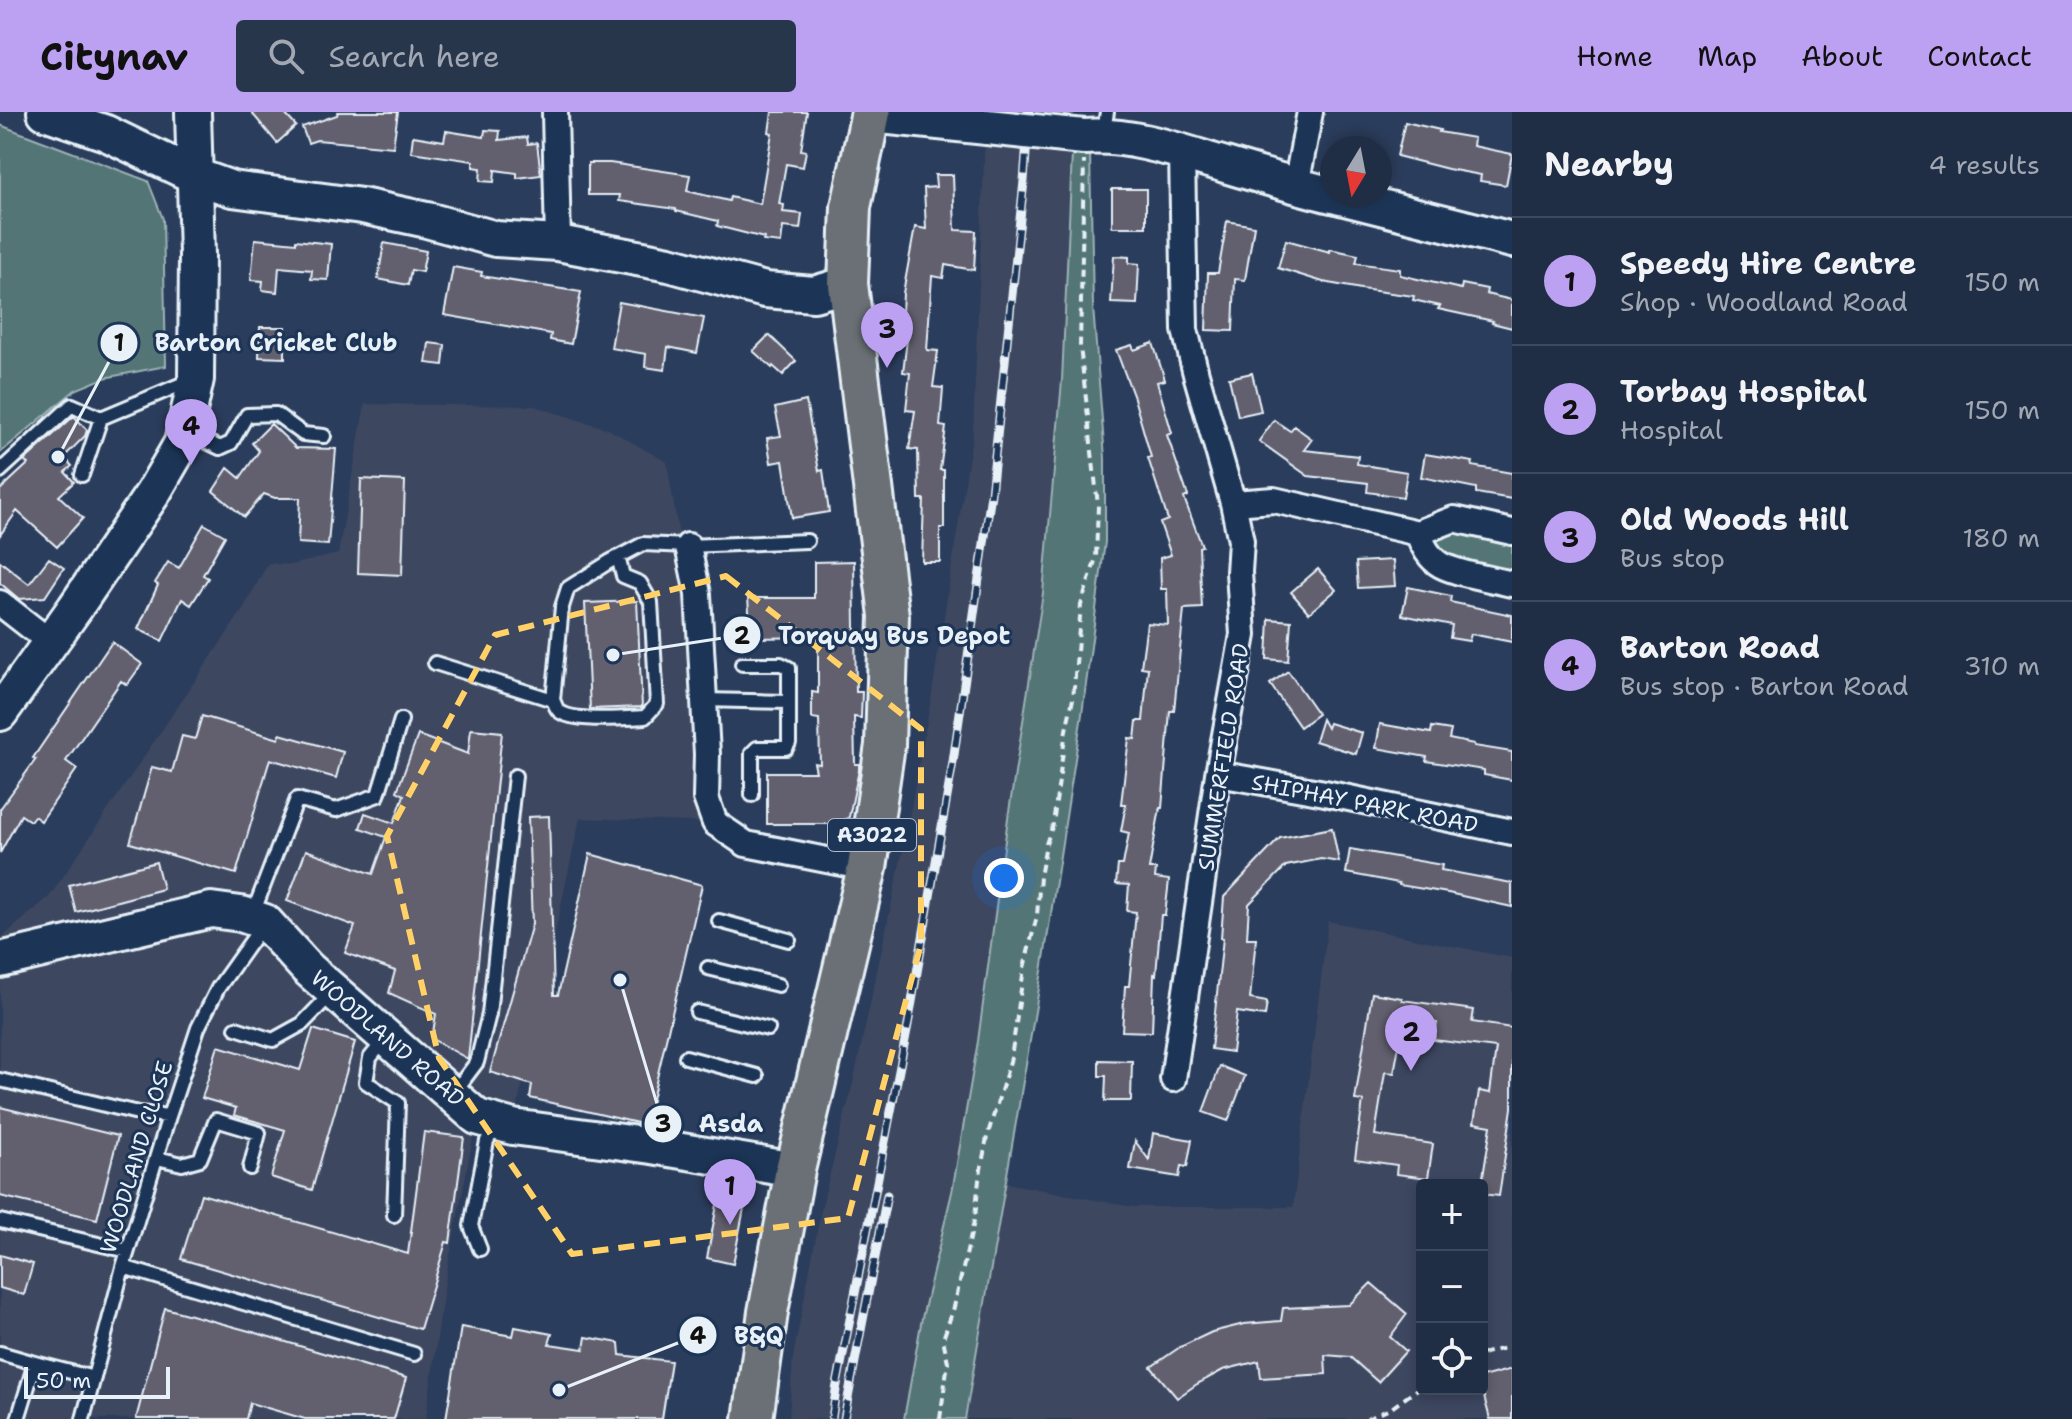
<!DOCTYPE html>
<html lang="en">
<head>
<meta charset="utf-8">
<style>
  body { margin:0; font-family:"Shantell Sans",sans-serif; background:#28364c; color:#f1f3f6 }
  .controls { position:absolute; right:24px; bottom:24px; display:grid; overflow:hidden; border-radius:8px; box-shadow:0 4px 12px #0003 }
  .controls button { width:72px; height:72px; display:grid; place-items:center; padding:0; border:0; border-bottom:2px solid #3d4a5e; background:#202e45; color:#f1f3f6; font:40px sans-serif }
  .compass { position:absolute; left:1320px; top:24px; width:72px; height:72px; border-radius:50%; background:#202e45; box-shadow:0 4px 12px #0003; rotate:190deg }
  .scale { position:absolute; left:24px; bottom:20px; width:146px; box-sizing:border-box; padding-left:8px; border:4px solid #e8f1f8; border-top:0; font-size:22px; line-height:28px; white-space:nowrap; color:#e8f1f8; -webkit-text-stroke:6px #1d3557; paint-order:stroke }
  .you { position:absolute; left:1004px; top:766px; width:28px; height:28px; margin:-20px; border:6px solid #fff; border-radius:50%; background:#1a73e8; box-shadow:0 0 0 12px #1a73e833 }
  .badge { display:grid; place-items:center; width:52px; height:52px; border-radius:50%; background:#bca0f2; color:#111; font-size:26px; font-weight:700 }
  .pin { position:absolute; translate:-50% -66px; filter:drop-shadow(0 2px 4px #0008) }
  .pin::after { content:''; position:absolute; top:42px; width:28px; height:24px; background:inherit; clip-path:polygon(0 0,100% 0,50% 100%) }
  .list { margin:0; padding:0; list-style:none }
  h2 { display:flex; justify-content:space-between; align-items:center; height:104px; margin:0; padding:0 32px; font-size:34px }
  h2 small { font-size:26px; font-weight:400; color:#a2a8b3 }
  .list li { display:grid; grid-template-columns:52px 1fr auto; gap:24px; align-items:center; box-sizing:border-box; height:128px; padding:0 32px; border-top:2px solid #3d4a5e }
  .list b { display:block; font-size:30px; white-space:nowrap }
  .list p { margin:0; font-size:26px; white-space:nowrap; color:#a2a8b3 }
  .list em { font-size:26px; font-style:normal; color:#a2a8b3 }
  .icon { flex:none; width:44px; height:44px; fill:none; stroke:currentColor; stroke-width:2; stroke-linecap:round; stroke-linejoin:round }
  .map { position:relative; flex:none; width:1512px; height:1307px; overflow:hidden }
  header { display:flex; align-items:center; gap:48px; box-sizing:border-box; height:112px; padding:0 40px; background:#bca0f2; color:#111 }
  header strong { font-size:38px }
  nav { display:flex; gap:44px; margin-inline-start:auto; font-size:28px }
  .search { width:560px; height:72px; background:#28364c; display:flex; align-items:center; gap:20px; box-sizing:border-box; padding:0 28px; border-radius:8px; color:#a2a8b3; font-size:30px }
  main { display:flex }
  aside { flex:1; background:#202e45 }
  .map>svg:first-child { display:block }
  .built { fill:#3c4761; fill-rule:evenodd }
  .green { fill:#527475; stroke:#9db2b6; stroke-width:2 }
  .building { fill:#625f6e; stroke:#e8f1f8; stroke-width:2 }
  .lines { fill:none; stroke-linecap:round; stroke-linejoin:round }
  .lane-casing { stroke:#e8f1f8; stroke-width:18 }
  .street-casing { stroke:#e8f1f8; stroke-width:30 }
  .secondary-casing { stroke:#e8f1f8; stroke-width:40 }
  .primary-casing { stroke:#e8f1f8; stroke-width:44 }
  .path { stroke:#e8f1f8; stroke-width:4; stroke-dasharray:8 6; stroke-linecap:butt }
  .lane { stroke:#1d3557; stroke-width:12 }
  .street { stroke:#1d3557; stroke-width:24 }
  .secondary { stroke:#1d3557; stroke-width:34 }
  .primary { stroke:#6a7074; stroke-width:38 }
  .rail-casing { stroke:#e8f1f8; stroke-width:9 }
  .rail { stroke:#1d3557; stroke-width:6; stroke-dasharray:18; stroke-linecap:butt }
  .secondary-bridge-casing { stroke:#e8f1f8; stroke-width:40; stroke-linecap:butt }
  .secondary-bridge { stroke:#1d3557; stroke-width:34 }
  .marked { fill:none; stroke:#ffd166; stroke-width:6; stroke-dasharray:16 10; stroke-linejoin:round }
  .labels { text-anchor:middle; stroke-width:6; stroke-linejoin:round; paint-order:stroke }
  .shield { fill:#1d3557; stroke:#abb9c8; stroke-width:2 }
  .shield-label { font-size:20px; font-weight:bold; fill:#e8f1f8 }
  .street-label { font-size:22px; fill:#e8f1f8; stroke:#1d3557 }
  .leader { fill:none; stroke:#e8f1f8; stroke-width:3 }
  .callout-dot { fill:#e8f1f8; stroke:#1d3557; stroke-width:3 }
  .mark-label { font-size:24px; text-anchor:middle; font-weight:bold; fill:#111 }
  .callout-label { font-size:24px; text-anchor:middle; font-weight:bold; fill:#e8f1f8; stroke:#1d3557; stroke-width:6; stroke-linejoin:round; paint-order:stroke }
</style>
</head>
<body>
<header>
<strong>Citynav</strong>
<div class="search"><svg class="icon" aria-label="search" viewBox="0 0 24 24"><circle cx="10" cy="10" r="6"/><path d="M15 15l6 6"/></svg>Search here</div>
<nav><a>Home</a><a>Map</a><a>About</a><a>Contact</a></nav>
</header>
<main>
<div class="map">
<svg width="1512" height="1307" viewBox="0 0 1512 1307">
  <rect width="100%" height="100%" fill="#2b3d5c"/>
  <filter id="ink" filterUnits="userSpaceOnUse"><feTurbulence type="fractalNoise" baseFrequency=".0125" numOctaves="2"/><feDisplacementMap in="SourceGraphic" scale="16" xChannelSelector="R" yChannelSelector="G"/><feConvolveMatrix kernelMatrix="1 2 1 2 8 2 1 2 1" color-interpolation-filters="sRGB"/></filter>
  <g filter="url(#ink)">
    <path class="built" d="M986,0h88l-12,269 -19,212 -35,225 -30,223 -26,151 -30,126 -18,101h-115l4,-62 29,-152 32,-126 50,-234 27,-146 42,-268z
      M365,292l169,2 74,23 59,33 11,68 10,16 27,277 -135,-5 -67,309 -36,-9 -32,163 -19,138h-426v-480l50,-43 192,-285 26,-48 22,2 48,-11z
      M1328,809l184,37v461h-546l40,-236 127,24h160zM1422,1073h60v204h-60z"/>
    <path class="green" d="M0,13l148,56 15,38 3,147 -62,12 -29,12 -75,63z
      M1090,40l3,155 12,151v84l-23,172 -39,251 -78,454h-61l18,-101 30,-126 26,-151 30,-223 35,-225 19,-212 10,-227z
      M1439,416l73,5v42l-65,-19 -10,-8 -1,-9z"/>
    <path class="building" d="M251,0h32l13,14 -19,17z
      M338,0h60l-5,35 -76,-7 -9,3 -6,-16 35,-12z
      M772,0h35l-6,38 5,1 -3,16 -17,-3 -7,40 5,1 -1,7 19,2 -2,15 -17,-2 -2,16 -18,-2 1,-3 -47,-12 1,-5 -42,-10v-2l-57,-8 1,-6h-32v-32h22l80,12 -3,16 42,10 1,-4 30,7 12,-71 -3,-1z
      M1405,10l35,8 -1,2 35,6 -1,8 39,8 -6,31 -26,-4 1,-6 -33,-6 -51,-13z
      M485,18l15,1 -1,9 28,-3 1,7 9,-1 4,32 -24,3v-5l-22,-3 -1,12 -14,-1 1,-13 -8,-1v-6l-62,-9 2,-16 31,5 2,-10 38,6z
      M935,63h18l2,55 21,1 -2,39 -29,-5 -2,13 -11,-2 -5,74 11,1 -5,36 10,1 -3,38 6,1 -6,43h4v58h-4v34h-18l2,-63h-5l-1,-49 -9,-1 6,-38 -9,-1 4,-37 -7,-1 5,-41h-7l2,-38 12,-66 11,2 -2,-41 12,-1z
      M1112,77h34v38h-34z
      M1227,109l27,5 -9,54 -10,-1 -2,52 -27,-1 2,-57h10z
      M255,127l41,4v-3l35,4 -3,36 -17,-1 1,-9 -33,-3 -2,25 -15,-2 1,-9 -12,-1z
      M1286,128l44,12v-3l28,6 -2,8 44,6v6l61,14 1,-5 25,5 -1,5 26,6v28l-20,-5 1,-2 -55,-12 2,-3 -27,-6 1,-4 -53,-7 -38,-7 -45,-14z
      M384,131l42,8 -4,21 -11,-2 -3,15 -30,-6z
      M1114,144l15,1v6l10,1 -2,40 -26,-1z
      M453,155l29,5 -1,4 100,16 -10,52 -21,-4 1,-6 -107,-19z
      M619,190l85,16 -7,35 -29,-6 -3,23 -20,-3 1,-13 -35,-6z
      M260,215h25v31l-26,-1z
      M769,223l27,26 -13,14 -10,-9 -1,2 -19,-17z
      M429,231l16,2 -2,20 -17,-2z
      M1153,231l12,37 -8,2 15,51 -5,2 21,61 -4,2 18,48 -3,1 3,61 -18,1 -10,102h-4l-8,97h-2l-11,61h7l-1,9 14,2 -4,35h-4l-5,60 -2,-1 -2,58 -30,-1 3,-45h4l7,-74 -9,-1 2,-26 -13,-1 2,-19h5l6,-32 -8,-2 5,-27h-5l8,-66 6,1 2,-18h6l5,-53 -7,-1 6,-44 21,2 -1,-36h-6l-1,-31 11,-3 -11,-32 8,-3 -20,-62 3,-1 -17,-59 -18,-48 16,-5 2,5z
      M1252,261l9,38 -23,5 -9,-38z
      M806,289l13,70 4,-1 6,42 -37,6 -9,-57 -12,2 -4,-25 14,-2 -6,-28z
      M74,304l13,14 -2,6 -21,21 8,9 -7,6 9,10 -15,14 24,22 -26,29 -40,-36 -17,24v-45l28,-26 -4,-3z
      M1274,308l16,11 4,-5 18,13 -8,11 54,6 -1,8 50,8 -4,25 -36,-5 1,-9 -60,-7 -49,-35z
      M271,312l25,24 40,1 -8,96 -30,-2 2,-45h-25l-11,-4 -20,23 -31,-26 15,-23 12,10 19,-27 -7,-8z
      M1425,342l48,8 -1,4 40,7v26l-36,-6v-5l-55,-11z
      M361,367l44,2 -3,94 -44,-2z
      M204,412l21,12 -22,39 5,3 -17,27 -9,-6 -20,42 -24,-12 20,-44 -3,-2 13,-21 11,6z
      M49,446l15,10 -19,29 -26,2 -19,-16v-22l29,23z
      M1393,448l2,26 -37,2 -2,-26z
      M854,449l2,131h6l-1,26 -7,-1 1,47h4v6l-10,47 -12,7h-70v-52h49l-2,-9 6,1 -1,-45 -7,-1v-26l6,1v-56l-67,1 -3,-40h66v-36z
      M1318,457l18,21 -27,23 -18,-21z
      M1408,475l43,9 -1,6 62,13v27l-41,-8 -2,7 -19,-3 2,-13 -50,-10z
      M637,489l5,106 -52,2 -5,-106z
      M1269,507l22,2 -3,40 -21,-2z
      M112,530l30,22 -15,21 -6,-4 -55,80 11,8 -36,52 -7,-5 -4,5 -9,-6 -21,38v-44l36,-50 -3,-1z
      M1288,559l30,43 -18,13 -30,-43z
      M202,604l77,23 1,-5 63,18 -7,26 -66,-19 -34,115 -106,-31 22,-76 20,5 10,-36 13,3z
      M1322,607l5,9 2,-5 33,10 -6,21 -41,-13z
      M1380,612l51,9 1,-6 19,3 -2,9 25,5v2l38,6v28l-28,-5v-5l-58,-9 1,-4 -51,-9z
      M471,617l31,3 -34,327 -36,-20 4,-25 -47,-21 6,-22 -50,-18 10,-27 -68,-25 19,-51 67,24 13,-37 -26,-9 5,-15 29,10 10,-28 -7,-4 21,-56 50,19z
      M549,704l5,179h4l32,-141 112,31 -56,240 -116,-27 2,-13 -42,-13 42,-148 -4,-107z
      M1332,716l7,34 -18,-3 -35,7 -37,38 -2,34h9l-6,61 17,3 -2,14 -28,-4 -5,40 -21,-3 12,-111h-2l3,-41 56,-59z
      M1350,737l92,16 -1,5 71,13v24l-64,-14 -49,-8v-2l-53,-10z
      M156,750l7,27 -87,23 -7,-27z
      M1372,881l30,5v2l72,10 -2,12 40,6v80l-13,88 -17,-2v-11l9,-57 -17,-3 5,-32 11,2 6,-45 -62,-8 3,-17 -33,-5 -10,55 -9,-1 -10,63 58,9 -5,34 -32,-4 1,-9 -42,-6 8,-58 -8,-1z
      M313,917l42,13 -43,148 -41,-13 14,-47 -51,-15 2,-7 -34,-10 16,-52 82,24z
      M1099,948l33,1 -1,40h-26l1,-25h-7z
      M1220,954l25,10 -17,45 -25,-9z
      M0,995l118,29 -21,83 -97,-23z
      M424,1020l40,5 -14,106 -4,-1 -26,87 -239,-70 20,-65 207,60z
      M1153,1021l39,7 -5,27 -6,-1 -2,11 -49,-8 5,-28 14,19z
      M722,1066l27,5 -16,81 -26,-6z
      M0,1143l33,9 -9,31 -24,-7z
      M1371,1171l36,31 -17,23 16,14 -28,31 -28,-25 -25,-2 1,19 -65,4 -2,-17 -36,9 -26,14 -20,14 -26,-31 29,-20 32,-15 32,-8 37,-3 2,-13 66,-3z
      M165,1196l88,24 153,46 -12,41h-89l-55,-16 -4,16h-110z
      M461,1215l52,9 2,-9 37,7 -3,10 35,5 2,-12 33,6 1,12 51,6 -9,58h-216z
      M1512,1257v50h-22l-8,-30v-12z"/>
    <g class="lines">
      <defs>
        <path id="lane" d="M1103,24l4,-24
          M188,321l32,15 11,-5 16,-28 29,-1 27,20 21,2
          M0,359l72,-66 29,13 88,-37
          M82,363l19,-57
          M435,551l118,37 9,-93 6,-19 41,-26 34,-18 45,2 119,-5
          M742,552h39l8,4v34
          M553,588c2,4 3,9 6,11 14,12 67,7 86,6l12,-13 -6,-102 -11,-19 -17,-7 -5,-19
          M704,588l85,2v41l-3,5h-29l-5,5v42
          M252,804l45,-117 39,11 42,-15 23,-75
          M719,809l70,19
          M708,856l70,17
          M697,900l71,17
          M236,916l37,12 29,-16 30,-31
          M386,926l-16,20 -4,24 32,21 -4,112
          M686,945l71,19
          M0,968l138,33 31,3
          M453,982l24,-32 12,-48 26,-238
          M157,1046l25,6 18,-5 16,-39 43,13 -9,35
          M0,1109l128,30
          M480,1137l-9,-23 16,-85 9,-15
          M123,1155l291,87
          M0,1241l35,10
          M18,1307l17,-56 59,15
          M83,1307l40,-152 46,-151 29,-88 20,-40 44,-62"/>
        <path id="street" d="M555,0l3,131
          M1296,74l14,-74
          M1233,391l41,-3 144,33c4,12 12,26 23,32 17,9 51,14 71,19
          M1418,421l36,-14 58,13
          M688,434l10,48 9,160 -1,44 9,25 31,21 121,24
          M0,491l50,39
          M1218,662l107,19 187,39
          M1173,967l45,-305 25,-139 -4,-63 2,-31 -8,-38 -37,-129 -11,-44 -3,-178"/>
        <path id="secondary" d="M45,0l61,21 87,42 39,14 130,17 65,14 69,19 62,4 111,21 96,26 49,4 34,-10
          M871,3l116,12
          M1084,25c44,-3 86,11 128,24 40,12 79,24 120,34
          M1337,84l175,44
          M0,601l75,-105 78,-115 29,-50 14,-64 1,-124 -4,-143
          M0,848l211,-50 30,4 24,8 42,46 170,149 36,10 139,19 143,24"/>
        <path id="primary" d="M753,1307l15,-107 27,-142 72,-302 18,-123 4,-129 -41,-332 3,-77 20,-95"/>
      </defs>
      <use href="#lane" class="lane-casing"/>
      <use href="#street" class="street-casing"/>
      <use href="#secondary" class="secondary-casing"/>
      <use href="#primary" class="primary-casing"/>
      <path class="path" d="M1482,1242l30,-8
        M940,1307l8,-57 -5,-23 11,-32 21,-90 4,-37 8,-43 24,-79 13,-90 13,-52 3,-39 6,-33 7,-20 13,-94 7,-31 8,-94 15,-47 2,-53 -18,-159 4,-185
        M1367,1307l23,-10 32,-23"/>
      <use href="#lane" class="lane"/>
      <use href="#street" class="street"/>
      <use href="#secondary" class="secondary"/>
      <use href="#primary" class="primary"/>
      <defs>
        <path id="rail" d="M832,1307l4,-29 72,-365 45,-263 38,-268 33,-313 5,-69
          M844,1307l43,-224"/>
      </defs>
      <use href="#rail" class="rail-casing"/>
      <use href="#rail" class="rail"/>
      <defs>
        <path id="secondary-bridge" d="M987,15l97,10"/>
      </defs>
      <use href="#secondary-bridge" class="secondary-bridge-casing"/>
      <use href="#secondary-bridge" class="secondary-bridge"/>
    </g>
  </g>
  <path class="marked" d="M726,464l195,153v215l-73,274 -276,36 -133,-196 -52,-222 108,-201z"/>
  <g class="labels">
    <rect class="shield" x="828" y="707" width="88" height="32" rx="6"/>
    <g class="shield-label">
      <text x="872" y="730">A3022</text>
    </g>
    <g class="street-label">
      <text transform="translate(1223 645) rotate(-81)" y="8">SUMMERFIELD ROAD</text>
      <text transform="translate(1365 691) rotate(11)" y="8">SHIPHAY PARK ROAD</text>
      <text transform="translate(388 926) rotate(41)" y="8">WOODLAND ROAD</text>
      <text transform="translate(136 1045) rotate(-73)" y="8">WOODLAND CLOSE</text>
    </g>
  </g>
  <path class="leader" d="M58 345L119 231M613 543L742 523M620 868L663 1012M559 1278L698 1223"/>
  <g class="callout-dot">
    <circle cx="58" cy="345" r="8"/>
    <circle cx="613" cy="543" r="8"/>
    <circle cx="620" cy="868" r="8"/>
    <circle cx="559" cy="1278" r="8"/>
    <circle cx="119" cy="231" r="20"/>
    <circle cx="742" cy="523" r="20"/>
    <circle cx="663" cy="1012" r="20"/>
    <circle cx="698" cy="1223" r="20"/>
  </g>
  <g class="mark-label">
    <text x="119" y="239">1</text>
    <text x="742" y="532">2</text>
    <text x="663" y="1020">3</text>
    <text x="698" y="1232">4</text>
  </g>
  <g class="callout-label">
    <text x="276" y="239">Barton Cricket Club</text>
    <text x="894" y="532">Torquay Bus Depot</text>
    <text x="731" y="1020">Asda</text>
    <text x="759" y="1232">B&amp;Q</text>
  </g>
</svg>
<div class="controls">
<button>+</button>
<button>−</button>
<button><svg class="icon" aria-label="locate" viewBox="0 0 24 24"><circle cx="12" cy="12" r="6"/><path d="M12 2v4M12 18v4M2 12h4M18 12h4"/></svg></button>
</div>
<svg class="compass" viewBox="-18 -18 36 36"><path d="M0-13l5 13h-10z" fill="#e53935"/><path d="M0 13l5-13h-10z" fill="#a2a8b3"/></svg>
<div class="scale">50 m</div>
<div class="you"></div>
<div class="pin badge" style="left:730px;top:1113px">1</div>
<div class="pin badge" style="left:1411px;top:959px">2</div>
<div class="pin badge" style="left:887px;top:256px">3</div>
<div class="pin badge" style="left:191px;top:353px">4</div>
</div>
<aside>
<h2>Nearby<small>4 results</small></h2>
<ul class="list">
<li><span class="badge">1</span><div><b>Speedy Hire Centre</b><p>Shop · Woodland Road</p></div><em>150 m</em></li>
<li><span class="badge">2</span><div><b>Torbay Hospital</b><p>Hospital</p></div><em>150 m</em></li>
<li><span class="badge">3</span><div><b>Old Woods Hill</b><p>Bus stop</p></div><em>180 m</em></li>
<li><span class="badge">4</span><div><b>Barton Road</b><p>Bus stop · Barton Road</p></div><em>310 m</em></li>
</ul>
</aside>
</main>
</body>
</html>
